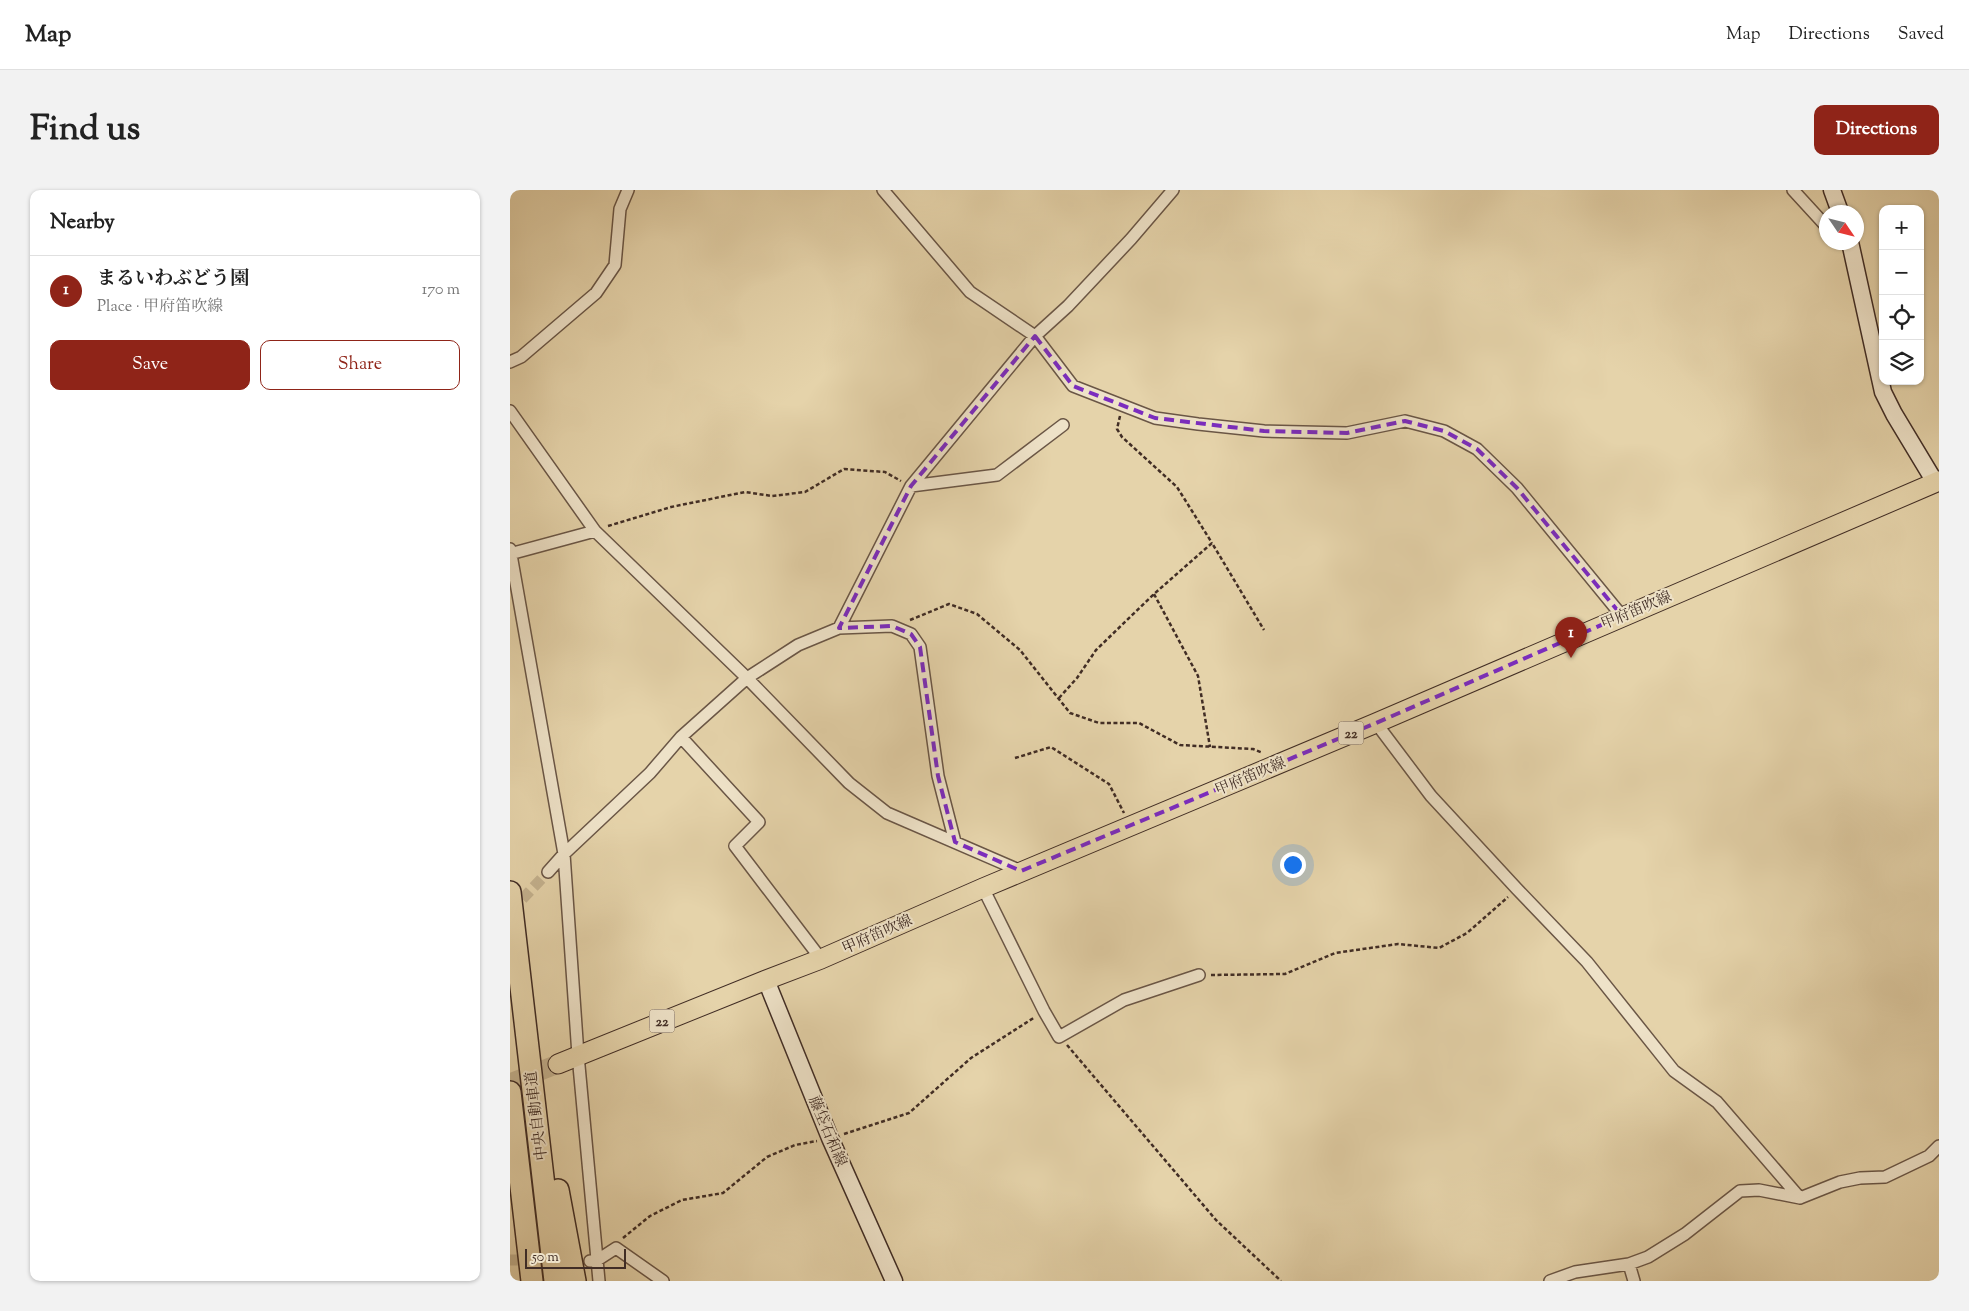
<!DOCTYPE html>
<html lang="en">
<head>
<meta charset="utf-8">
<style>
  body { margin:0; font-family:"Sorts Mill Goudy","Noto Serif JP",serif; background:#f2f2f2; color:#222 }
  .controls { position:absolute; right:15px; top:15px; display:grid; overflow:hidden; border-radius:10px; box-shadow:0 1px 4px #0004 }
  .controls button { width:45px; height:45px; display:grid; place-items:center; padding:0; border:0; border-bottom:1px solid #e0e0e0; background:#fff; color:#222; font:25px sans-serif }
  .compass { position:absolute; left:1309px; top:15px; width:45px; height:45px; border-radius:50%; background:#fff; box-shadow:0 1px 4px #0004; rotate:125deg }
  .scale { position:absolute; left:15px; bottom:12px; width:101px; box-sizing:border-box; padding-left:5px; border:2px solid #412d25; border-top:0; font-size:14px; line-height:18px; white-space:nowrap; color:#412d25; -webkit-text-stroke:4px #eee2c8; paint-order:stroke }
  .you { position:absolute; left:782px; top:674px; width:18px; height:18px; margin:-12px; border:4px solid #fff; border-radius:50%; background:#1a73e8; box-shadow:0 0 0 8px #1a73e833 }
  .badge { display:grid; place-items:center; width:32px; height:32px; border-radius:50%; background:#8f2418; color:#fff; font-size:16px; font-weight:700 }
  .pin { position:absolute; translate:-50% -41px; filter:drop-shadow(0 1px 2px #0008) }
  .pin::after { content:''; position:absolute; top:26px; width:18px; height:15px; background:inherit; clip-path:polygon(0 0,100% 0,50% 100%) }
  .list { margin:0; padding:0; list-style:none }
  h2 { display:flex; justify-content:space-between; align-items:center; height:65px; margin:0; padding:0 20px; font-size:21px }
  h2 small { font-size:16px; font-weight:400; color:#767676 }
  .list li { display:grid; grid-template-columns:32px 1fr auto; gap:15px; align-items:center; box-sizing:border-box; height:70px; padding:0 20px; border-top:1px solid #e0e0e0 }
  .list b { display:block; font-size:19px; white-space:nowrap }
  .list p { margin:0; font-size:16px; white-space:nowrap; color:#767676 }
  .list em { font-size:16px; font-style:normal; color:#767676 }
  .actions { display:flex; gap:10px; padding:15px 20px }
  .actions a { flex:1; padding:11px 0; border:1px solid #8f2418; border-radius:10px; text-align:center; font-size:18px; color:#8f2418 }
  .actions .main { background:#8f2418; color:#fff }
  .icon { flex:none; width:28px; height:28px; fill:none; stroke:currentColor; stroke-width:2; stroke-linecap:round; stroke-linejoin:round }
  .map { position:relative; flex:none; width:1429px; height:1091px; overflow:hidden; border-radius:10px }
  header { display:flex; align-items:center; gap:30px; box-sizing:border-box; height:70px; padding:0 25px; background:#fff; border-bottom:1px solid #e0e0e0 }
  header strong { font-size:24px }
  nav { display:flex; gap:28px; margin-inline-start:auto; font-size:18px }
  .intro { display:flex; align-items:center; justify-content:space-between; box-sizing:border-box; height:120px; padding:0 30px }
  h1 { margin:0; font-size:35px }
  .button { padding:12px 22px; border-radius:10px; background:#8f2418; color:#fff; font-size:18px; font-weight:700 }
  main { display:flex; gap:30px; padding:0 30px }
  aside { flex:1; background:#fff; border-radius:10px; box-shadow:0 1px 4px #0004 }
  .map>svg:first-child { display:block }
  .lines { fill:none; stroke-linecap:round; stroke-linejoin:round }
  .minor-tunnel { stroke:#c4b28f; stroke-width:11; stroke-dasharray:11 5.5; stroke-linecap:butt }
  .primary-tunnel { stroke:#c4b28f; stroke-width:19; stroke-dasharray:19 9; stroke-linecap:butt }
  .minor-casing { stroke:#6a5646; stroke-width:14 }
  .secondary-casing { stroke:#412d25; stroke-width:19 }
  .primary-casing { stroke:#412d25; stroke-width:21 }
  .motorway-casing { stroke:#412d25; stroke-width:24 }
  .path { stroke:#412d25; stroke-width:2.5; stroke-dasharray:4 2.5; stroke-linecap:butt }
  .minor { stroke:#eee2c8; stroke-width:11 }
  .secondary { stroke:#eee2c8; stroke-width:16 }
  .primary { stroke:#e5d3aa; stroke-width:19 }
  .motorway { stroke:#e5d3aa; stroke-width:21 }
  .marked { fill:none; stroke:#7b2cbf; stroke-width:4; stroke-dasharray:10 6; stroke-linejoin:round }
  .labels { text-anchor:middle; stroke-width:4; stroke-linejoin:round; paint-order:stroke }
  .shield { fill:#eee2c8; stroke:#756356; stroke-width:1 }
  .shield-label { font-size:14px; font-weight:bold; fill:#412d25 }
  .street-label { font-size:15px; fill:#412d25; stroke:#eee2c8 }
</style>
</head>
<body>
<header>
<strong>Map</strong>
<nav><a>Map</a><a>Directions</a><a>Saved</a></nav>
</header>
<div class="intro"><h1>Find us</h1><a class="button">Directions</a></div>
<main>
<aside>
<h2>Nearby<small></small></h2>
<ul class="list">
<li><span class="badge">1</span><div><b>まるいわぶどう園</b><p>Place · 甲府笛吹線</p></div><em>170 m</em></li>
</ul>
<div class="actions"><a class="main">Save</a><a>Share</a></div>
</aside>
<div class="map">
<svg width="1429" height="1091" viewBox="0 0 1429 1091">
  <rect width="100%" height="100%" fill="#e5d3aa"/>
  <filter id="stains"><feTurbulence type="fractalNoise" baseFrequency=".004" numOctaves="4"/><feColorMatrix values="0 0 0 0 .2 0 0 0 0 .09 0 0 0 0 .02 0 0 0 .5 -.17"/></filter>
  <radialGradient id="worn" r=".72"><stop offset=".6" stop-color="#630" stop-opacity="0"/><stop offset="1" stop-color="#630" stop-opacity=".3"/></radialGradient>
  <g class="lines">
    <path class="minor-tunnel" d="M1,721l37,-39
      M0,1070h23"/>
    <path class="primary-tunnel" d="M0,893l48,-19"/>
    <defs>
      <path id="minor" d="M373,0l87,102 65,44 38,50 82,32 43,6 66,7 83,2 58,-12 39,10 33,18 40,39 105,128
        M1283,0l33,36
        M0,172l11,-5 75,-64 19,-28 5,-56 8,-19
        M0,221l85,120 152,147 102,105 38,30 134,58
        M401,296l86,-11 66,-50
        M0,359l54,305 14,201 21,226
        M0,364l85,-23
        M329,438l53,-2 19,8 9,13 18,129 17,66
        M866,533l55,73 86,93 70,73 87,109 43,31 83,96
        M171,547l78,85 -24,24 86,113
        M38,682l16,-18 86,-81 31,-36 66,-59 51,-33 41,-17 72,-142 124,-150 33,-30 63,-67 42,-49
        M473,698l61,123 15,26 65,-37 75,-25
        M80,1071h6l20,-13 47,33
        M1119,1074l5,17
        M1040,1091l25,-9 54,-8 19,-7 37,-23 55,-43 19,-1 41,8 40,-16 20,-4 25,-1 44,-21 10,-10"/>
      <path id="secondary" d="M1322,0l8,22
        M1340,52l33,150 11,22 41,68
        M256,790l64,158 64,143"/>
      <path id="primary" d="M48,874l208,-84 55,-21 162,-71 393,-165 563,-242"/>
      <path id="motorway" d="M0,702l45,389
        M0,902l22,189
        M48,1000l17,91"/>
    </defs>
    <use href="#minor" class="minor-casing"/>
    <use href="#secondary" class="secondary-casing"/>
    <use href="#primary" class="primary-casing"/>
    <use href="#motorway" class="motorway-casing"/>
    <path class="path" d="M610,226l-3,13 5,8 55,50 35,56
      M98,336l63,-19 74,-15 27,4 33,-4 39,-23 41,3 16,9
      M644,404l44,82 12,71
      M400,430l39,-16 28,10 43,36 50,63 29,10h40l41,22 73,4 10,4
      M549,508l18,-20 19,-28 58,-56 58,-51 52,87
      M505,568l36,-11 58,37 15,29
      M701,785l74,-1 50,-21 63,-9 41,4 28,-15 41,-36
      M557,855l149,175 65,61
      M334,944l65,-21 62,-55 64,-41
      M113,1048l27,-22 32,-16 41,-7 44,-36 28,-12 22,-4"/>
    <use href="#minor" class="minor"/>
    <use href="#secondary" class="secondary"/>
    <use href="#primary" class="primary"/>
    <use href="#motorway" class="motorway"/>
  </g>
  <path class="marked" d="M525,146l38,50 82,32 109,13 83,2 58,-12 39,10 33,18 40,39 105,128 -246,107 -355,148 -66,-29 -17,-66 -18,-129 -9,-13 -19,-8 -53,2 72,-142z"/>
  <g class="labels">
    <g class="shield">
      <rect x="828.5" y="531.5" width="25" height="23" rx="4"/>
      <rect x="139.5" y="819.5" width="25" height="23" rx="4"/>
    </g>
    <g class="shield-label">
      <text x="841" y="548">22</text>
      <text x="152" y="836">22</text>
    </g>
    <g class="street-label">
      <text transform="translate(1126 420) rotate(-23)" y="5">甲府笛吹線</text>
      <text transform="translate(740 586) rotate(-23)" y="5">甲府笛吹線</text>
      <text transform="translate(367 744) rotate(-24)" y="5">甲府笛吹線</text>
      <text transform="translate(26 926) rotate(-97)" y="5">中央自動車道</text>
      <text transform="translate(318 941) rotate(67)" y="5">藤垈石和線</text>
    </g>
  </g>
  <rect width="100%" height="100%" filter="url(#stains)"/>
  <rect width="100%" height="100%" fill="url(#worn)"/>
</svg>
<div class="controls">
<button>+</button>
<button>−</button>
<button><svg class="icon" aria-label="locate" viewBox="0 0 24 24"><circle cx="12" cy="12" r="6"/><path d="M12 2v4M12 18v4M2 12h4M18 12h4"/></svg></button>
<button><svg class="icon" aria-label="layers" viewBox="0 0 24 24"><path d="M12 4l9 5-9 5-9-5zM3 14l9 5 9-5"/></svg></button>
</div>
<svg class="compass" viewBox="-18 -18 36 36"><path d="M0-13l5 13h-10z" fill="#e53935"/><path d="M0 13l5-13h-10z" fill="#767676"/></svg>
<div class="scale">50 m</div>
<div class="you"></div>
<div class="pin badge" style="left:1061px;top:468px">1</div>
</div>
</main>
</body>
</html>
